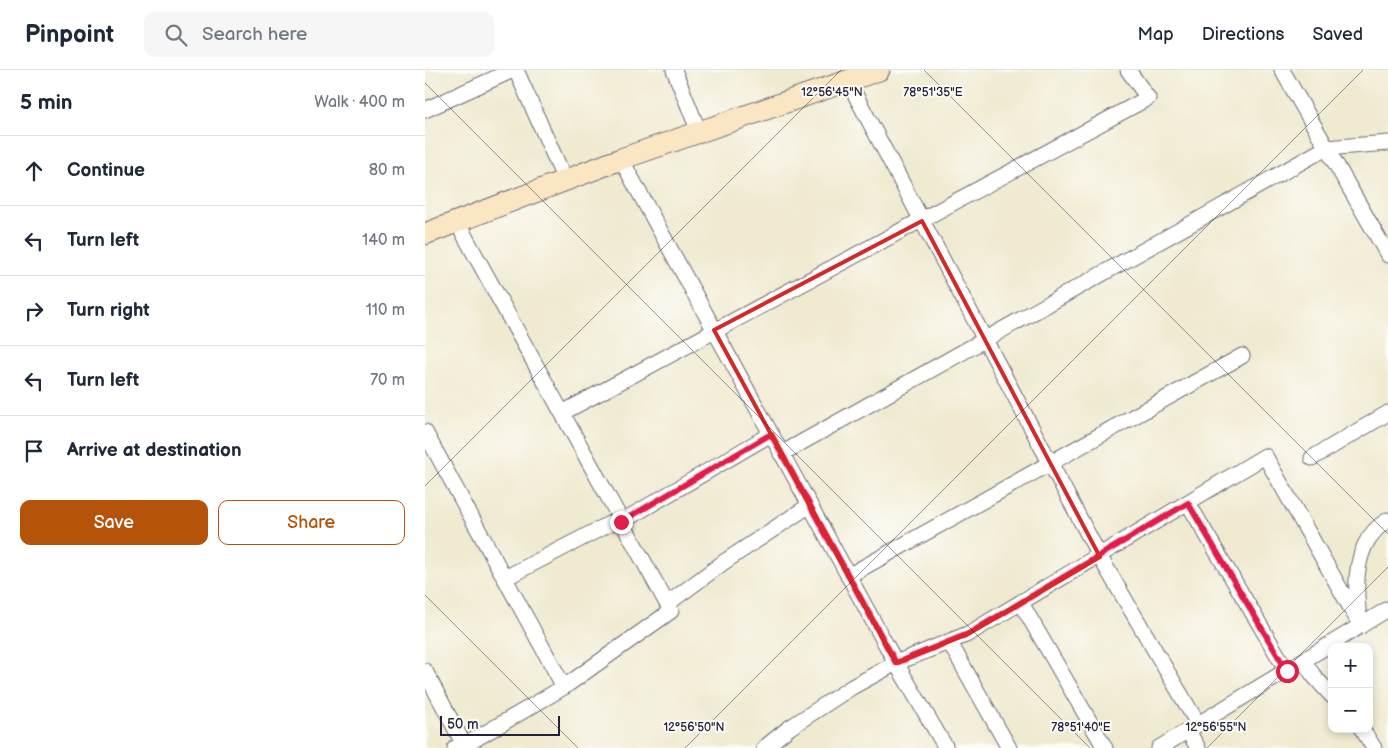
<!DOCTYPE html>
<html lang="en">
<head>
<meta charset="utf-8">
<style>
  body { margin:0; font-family:"Balsamiq Sans",sans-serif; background:#f6f6f7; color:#1f2937 }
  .controls { position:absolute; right:15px; bottom:15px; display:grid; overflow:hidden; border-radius:10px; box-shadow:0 2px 8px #0003 }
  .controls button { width:45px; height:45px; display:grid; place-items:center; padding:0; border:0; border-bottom:1px solid #e0e1e3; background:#fff; color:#1f2937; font:25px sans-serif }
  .scale { position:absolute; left:15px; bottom:12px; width:120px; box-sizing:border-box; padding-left:5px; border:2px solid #22223b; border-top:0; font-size:14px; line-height:18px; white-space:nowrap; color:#22223b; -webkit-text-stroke:4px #fdfcf7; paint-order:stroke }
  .stop { position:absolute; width:15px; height:15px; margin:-11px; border:4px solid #e11d48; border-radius:50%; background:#fff }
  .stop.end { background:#e11d48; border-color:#fff; box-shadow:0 1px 5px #0008 }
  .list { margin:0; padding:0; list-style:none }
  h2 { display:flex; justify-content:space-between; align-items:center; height:65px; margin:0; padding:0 20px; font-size:21px }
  h2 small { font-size:16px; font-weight:400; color:#747a83 }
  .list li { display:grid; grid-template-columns:32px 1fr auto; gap:15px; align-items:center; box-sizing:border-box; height:70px; padding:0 20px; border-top:1px solid #e0e1e3 }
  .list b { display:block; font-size:19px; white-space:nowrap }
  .list em { font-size:16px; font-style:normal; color:#747a83 }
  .actions { display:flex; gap:10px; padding:15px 20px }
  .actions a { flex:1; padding:11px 0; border:1px solid #b45309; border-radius:10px; text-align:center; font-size:18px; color:#b45309 }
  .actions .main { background:#b45309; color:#fff }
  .icon { flex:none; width:28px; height:28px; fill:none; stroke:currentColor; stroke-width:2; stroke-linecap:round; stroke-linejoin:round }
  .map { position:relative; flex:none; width:963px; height:678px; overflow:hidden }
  header { display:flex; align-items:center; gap:30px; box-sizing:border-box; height:70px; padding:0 25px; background:#fff; border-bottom:1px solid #e0e1e3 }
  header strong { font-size:24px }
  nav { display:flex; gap:28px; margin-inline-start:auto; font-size:18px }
  .search { width:350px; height:45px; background:#f6f6f7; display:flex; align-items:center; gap:12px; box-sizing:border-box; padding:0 18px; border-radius:10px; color:#747a83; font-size:19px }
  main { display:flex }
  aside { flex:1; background:#fff }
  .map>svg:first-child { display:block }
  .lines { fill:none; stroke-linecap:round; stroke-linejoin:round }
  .street-casing { stroke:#6a686f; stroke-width:17 }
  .secondary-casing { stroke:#6a686f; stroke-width:23 }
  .street { stroke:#fff; stroke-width:15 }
  .secondary { stroke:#fbe6c4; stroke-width:21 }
  .route { stroke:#e11d48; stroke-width:6 }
  .marked { fill:none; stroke:#d62828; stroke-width:4; stroke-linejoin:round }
  .ticks { fill:none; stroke:#22223b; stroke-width:1; stroke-opacity:0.45 }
  .ticks-label { font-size:12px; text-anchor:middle; fill:#22223b; stroke:#fdfcf7; stroke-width:4; stroke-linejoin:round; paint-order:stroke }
</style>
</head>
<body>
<header>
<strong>Pinpoint</strong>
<div class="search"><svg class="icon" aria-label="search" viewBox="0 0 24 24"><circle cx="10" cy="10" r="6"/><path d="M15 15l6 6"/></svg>Search here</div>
<nav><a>Map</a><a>Directions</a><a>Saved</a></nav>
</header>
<main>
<aside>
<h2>5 min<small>Walk · 400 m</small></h2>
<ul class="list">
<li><svg class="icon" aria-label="ahead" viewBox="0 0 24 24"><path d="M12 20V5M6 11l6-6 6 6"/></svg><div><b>Continue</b></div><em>80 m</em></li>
<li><svg class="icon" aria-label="left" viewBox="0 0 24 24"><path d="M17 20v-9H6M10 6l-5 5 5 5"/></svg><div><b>Turn left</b></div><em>140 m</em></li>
<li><svg class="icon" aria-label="right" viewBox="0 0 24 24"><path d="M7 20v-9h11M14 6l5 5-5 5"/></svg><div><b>Turn right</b></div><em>110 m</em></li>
<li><svg class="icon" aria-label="left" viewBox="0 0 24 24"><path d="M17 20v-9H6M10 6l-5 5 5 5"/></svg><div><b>Turn left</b></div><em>70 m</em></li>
<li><svg class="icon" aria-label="arrive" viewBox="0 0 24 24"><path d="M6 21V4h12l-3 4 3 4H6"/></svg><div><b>Arrive at destination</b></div></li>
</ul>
<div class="actions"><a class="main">Save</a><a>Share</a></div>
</aside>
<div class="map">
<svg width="963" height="678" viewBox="0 0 963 678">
  <rect width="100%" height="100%" fill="#fdfcf7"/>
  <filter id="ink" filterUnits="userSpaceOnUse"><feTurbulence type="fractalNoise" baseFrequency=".02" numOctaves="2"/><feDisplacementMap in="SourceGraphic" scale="10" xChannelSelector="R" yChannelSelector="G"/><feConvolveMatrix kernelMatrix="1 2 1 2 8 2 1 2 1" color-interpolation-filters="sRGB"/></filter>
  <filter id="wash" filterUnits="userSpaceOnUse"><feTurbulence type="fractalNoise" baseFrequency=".0096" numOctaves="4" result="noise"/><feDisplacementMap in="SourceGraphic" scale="20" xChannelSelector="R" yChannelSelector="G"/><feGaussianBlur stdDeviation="1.12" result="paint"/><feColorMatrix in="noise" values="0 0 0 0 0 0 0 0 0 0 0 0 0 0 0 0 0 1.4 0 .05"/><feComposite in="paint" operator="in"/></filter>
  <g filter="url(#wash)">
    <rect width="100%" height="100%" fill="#efead0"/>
  </g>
  <g filter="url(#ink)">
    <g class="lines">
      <defs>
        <path id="street" d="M91,0l49,110
          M249,0l25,62
          M857,0l106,185
          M423,11l252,476 98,167
          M0,40l88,-40
          M196,89l275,504 50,85
          M32,152l214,389 -107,76 -104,61
          M137,343l586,-315 -20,-28
          M0,362l139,255
          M356,384l545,-306 62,-5
          M887,388l76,-45
          M763,433l99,168
          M423,506l394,-220
          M80,508l106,-55 10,-1 150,-88
          M596,533l84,145
          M242,534l57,-42 86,-57
          M934,547c-5,-34 -5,-77 29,-97
          M525,573l59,105
          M879,591l9,14 19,21
          M0,601l39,74 -9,3
          M937,659l12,19
          M763,661l10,17
          M339,678l25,-20 63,-41 44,-24 72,-29 297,-178 96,170
          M734,678l229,-139"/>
        <path id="secondary" d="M0,164l196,-75 258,-89"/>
      </defs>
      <use href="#street" class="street-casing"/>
      <use href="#secondary" class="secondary-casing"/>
      <use href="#street" class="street"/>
      <use href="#secondary" class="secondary"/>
    </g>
  </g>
  <g class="lines" filter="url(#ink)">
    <path class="route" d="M196,452l150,-88 125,229 72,-29 220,-131 99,168"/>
  </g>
  <path class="marked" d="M497,151l178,336 -132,77 -72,29 -182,-333z"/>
  <path class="ticks" d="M499,0l464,464M0,13l665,665M0,416l416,-416M0,525l153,153M260,678l678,-678M782,678l181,-181"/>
  <g class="ticks-label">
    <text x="407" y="26">12°56'45"N</text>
    <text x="508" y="26">78°51'35"E</text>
    <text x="791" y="661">12°56'55"N</text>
    <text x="269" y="661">12°56'50"N</text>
    <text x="656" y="661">78°51'40"E</text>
  </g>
</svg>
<div class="controls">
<button>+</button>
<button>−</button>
</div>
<div class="scale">50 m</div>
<div class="stop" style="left:862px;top:601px"></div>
<div class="stop end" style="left:196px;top:452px"></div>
</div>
</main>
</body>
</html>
